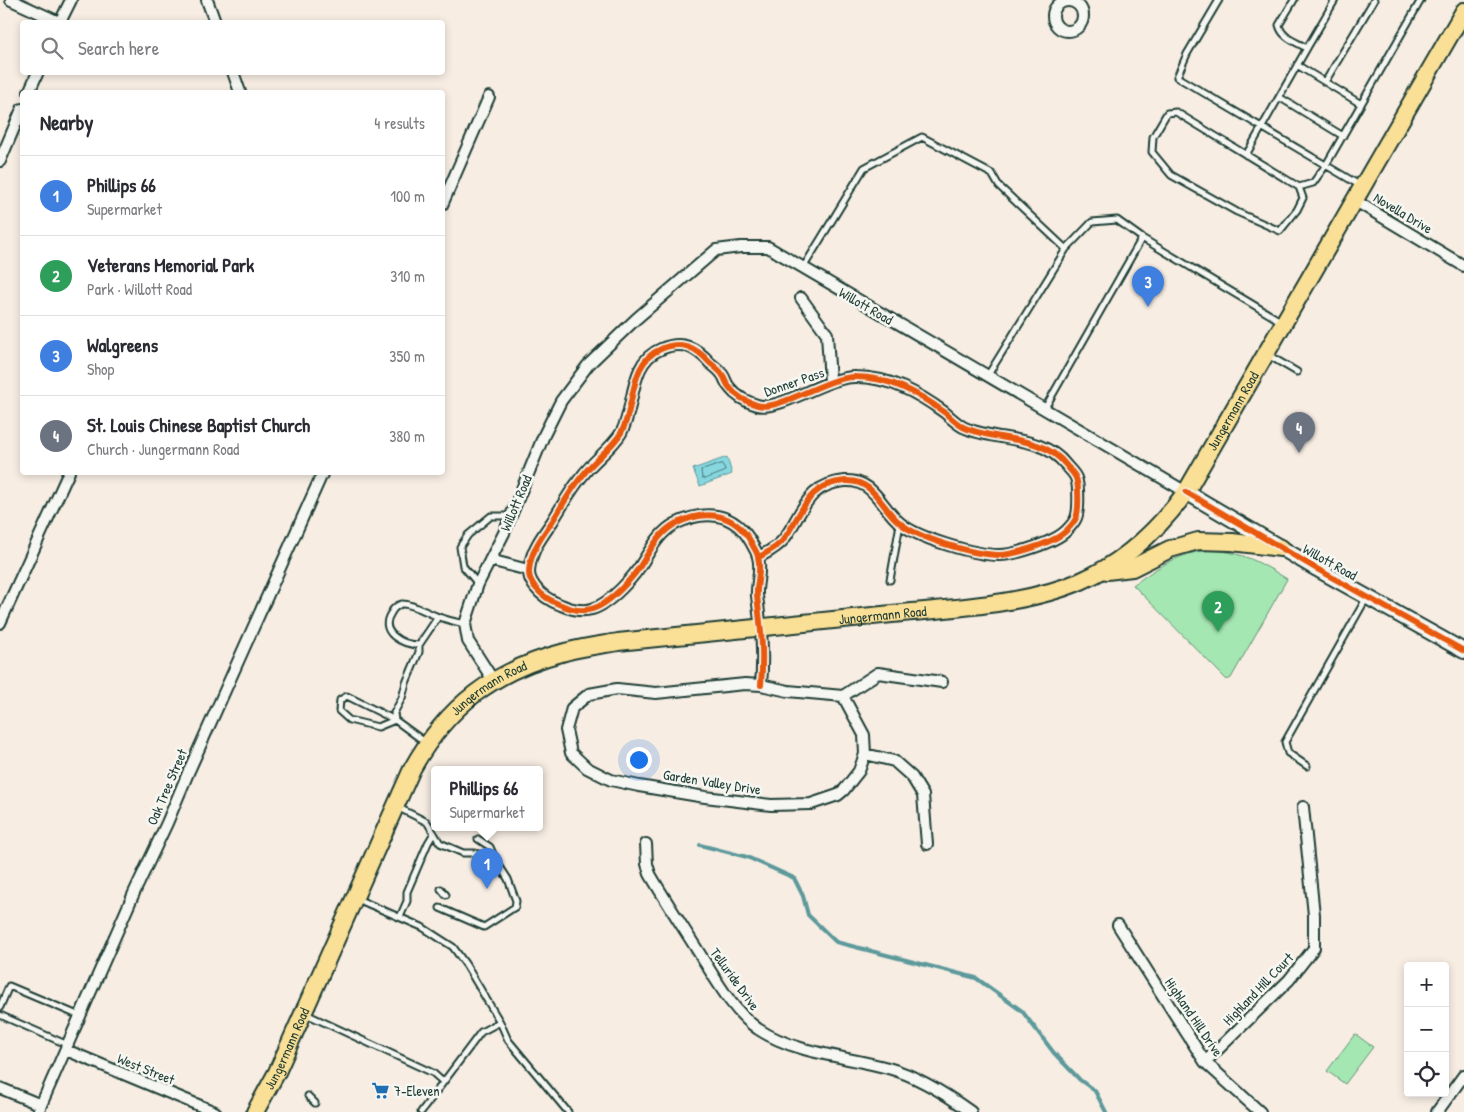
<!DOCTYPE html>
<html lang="en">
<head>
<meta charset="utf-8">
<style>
  body { margin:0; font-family:"Patrick Hand",sans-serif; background:#f2f2f3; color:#2b2b33 }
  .controls { position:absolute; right:15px; bottom:15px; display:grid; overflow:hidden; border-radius:5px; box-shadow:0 2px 8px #0003 }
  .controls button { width:45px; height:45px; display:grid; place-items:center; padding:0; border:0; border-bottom:1px solid #e1e1e2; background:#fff; color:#2b2b33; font:25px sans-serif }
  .you { position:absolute; left:638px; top:759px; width:18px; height:18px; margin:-12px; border:4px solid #fff; border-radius:50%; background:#1a73e8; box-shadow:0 0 0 8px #1a73e833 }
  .badge { display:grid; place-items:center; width:32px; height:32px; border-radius:50%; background:#1f6fb2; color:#fff; font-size:16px; font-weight:700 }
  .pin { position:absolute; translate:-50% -41px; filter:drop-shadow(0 1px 2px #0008) }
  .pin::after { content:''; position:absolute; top:26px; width:18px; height:15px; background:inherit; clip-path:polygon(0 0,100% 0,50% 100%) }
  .popup { position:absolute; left:431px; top:766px; width:112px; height:65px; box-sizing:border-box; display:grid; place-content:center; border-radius:5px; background:#fff; filter:drop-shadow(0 1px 4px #0005); font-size:16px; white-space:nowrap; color:#7c7c81 }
  .popup b { font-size:19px; color:#2b2b33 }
  .popup::after { content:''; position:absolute; left:50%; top:100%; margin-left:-10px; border:10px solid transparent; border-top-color:#fff }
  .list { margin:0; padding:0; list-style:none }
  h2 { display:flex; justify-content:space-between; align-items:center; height:65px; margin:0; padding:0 20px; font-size:21px }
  h2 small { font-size:16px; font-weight:400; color:#7c7c81 }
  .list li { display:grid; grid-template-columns:32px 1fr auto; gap:15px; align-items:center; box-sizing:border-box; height:80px; padding:0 20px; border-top:1px solid #e1e1e2 }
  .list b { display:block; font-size:19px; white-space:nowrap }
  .list p { margin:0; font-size:16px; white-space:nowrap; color:#7c7c81 }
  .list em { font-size:16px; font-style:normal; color:#7c7c81 }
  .icon { flex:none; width:28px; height:28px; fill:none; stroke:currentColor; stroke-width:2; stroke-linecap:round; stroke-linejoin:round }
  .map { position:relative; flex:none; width:1464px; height:1112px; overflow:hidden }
  .search { position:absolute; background:#fff; box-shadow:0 2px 8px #0003; left:20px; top:20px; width:425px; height:55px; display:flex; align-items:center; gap:12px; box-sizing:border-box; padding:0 18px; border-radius:5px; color:#7c7c81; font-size:19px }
  .panel { position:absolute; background:#fff; box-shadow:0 2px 8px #0003; left:20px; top:90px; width:425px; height:385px; border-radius:5px }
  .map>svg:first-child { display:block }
  .green { fill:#a4e7b2; stroke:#629273 }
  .water { fill:#86d7e0; stroke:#5d999b }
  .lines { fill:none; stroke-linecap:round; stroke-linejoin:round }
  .shore { stroke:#487b79; stroke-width:1 }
  .stream { stroke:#5d999b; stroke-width:4 }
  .lane-casing { stroke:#1f3d34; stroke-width:9 }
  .street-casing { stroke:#1f3d34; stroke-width:14 }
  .secondary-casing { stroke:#1f3d34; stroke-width:18 }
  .primary-casing { stroke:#1f3d34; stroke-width:20 }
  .lane { stroke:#f6f6f2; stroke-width:5 }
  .street { stroke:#f6f6f2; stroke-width:10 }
  .secondary { stroke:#f6f6f2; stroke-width:14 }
  .primary { stroke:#fadf96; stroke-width:16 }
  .cycleway-casing { stroke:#f6f6f2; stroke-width:9 }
  .cycleway { stroke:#e8590c; stroke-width:6 }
  .labels { text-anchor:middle; stroke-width:5; stroke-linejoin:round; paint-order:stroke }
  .street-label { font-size:14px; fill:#1f3d34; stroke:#f6f6f2 }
  .poi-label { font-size:14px; fill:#1f3d34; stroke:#f6f6f2; text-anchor:start }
</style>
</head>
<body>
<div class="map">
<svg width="1464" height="1112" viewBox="0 0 1464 1112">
  <rect width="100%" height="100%" fill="#f7ede3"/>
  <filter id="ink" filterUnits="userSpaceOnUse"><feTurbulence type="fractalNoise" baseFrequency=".02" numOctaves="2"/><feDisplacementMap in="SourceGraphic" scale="10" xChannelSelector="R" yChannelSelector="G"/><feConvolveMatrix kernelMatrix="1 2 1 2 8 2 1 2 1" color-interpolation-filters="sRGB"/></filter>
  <g filter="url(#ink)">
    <path class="green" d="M1212,550c31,2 49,13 75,29l-56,99 -4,2 -94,-95c25,-18 47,-33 79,-35z
      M1355,1034l18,13 -28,37 -18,-13z"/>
    <path class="water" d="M727,457l5,17 -32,12 -7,-17z"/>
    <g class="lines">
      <path class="shore" d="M722,464l3,5 -1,3 -19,7 -3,-1 -1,-7z"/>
      <path class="stream" d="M700,845l47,12 47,21 9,18 5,19 28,27 140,36 46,33 32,42 26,27 15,11 11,21"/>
      <defs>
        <path id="lane" d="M1219,0l-32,54 -10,23 184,109
          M1307,48l28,-48
          M1297,65l64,39
          M1325,82l49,-82
          M1279,97l64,39
          M1176,112l123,75 4,11 -6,12 -17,21 -43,-19 -66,-37 -19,-23 1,-15 14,-24z
          M1246,155l61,-107c-11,-6 -25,-10 -28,-23l15,-25
          M1299,187l14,-4 13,-18 95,-165
          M803,268l61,-100 58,-31 70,37 7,12 67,63
          M1268,355l29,17
          M988,375l78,-126 26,-27 25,-2 25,18
          M1045,408l97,-170 140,84
          M890,580l10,-56
          M478,584l-15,-18 -3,-19 8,-12 23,-19h20
          M438,617l-19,28c-17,0 -41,-13 -28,-32 2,-4 6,-8 11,-9 10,-1 27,10 37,13 8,3 17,5 26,7
          M419,645v7l-13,31 -4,15 -8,15 1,7 30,22
          M347,696l48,24 -17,7 -29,-7 -10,-9 1,-11z
          M1307,766l-19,-13 -3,-11 82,-145
          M397,807l30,15 13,21 23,10h12l20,6 13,20 8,22 -1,6 -31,20 -44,-19
          M478,839l12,8 5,12
          M441,889l5,6
          M357,899l65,28 31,20 13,18 34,57 8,18 60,72
          M400,917l7,-16v-9l21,-49 6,-10
          M0,1007l9,-21 71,30
          M306,1014l127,59 10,9
          M0,1015l68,30
          M308,1096l7,7
          M421,1112l60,-80 19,-10"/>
        <path id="street" d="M11,0l48,22
          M207,0l8,22
          M1053 16a15 15 0 1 1 30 0a15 15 0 1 1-30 0Z
          M60,22l11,-22
          M233,72l7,20
          M29,92l9,-20
          M0,161l22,-52
          M1354,200l110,66
          M442,205l47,-108
          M801,298l26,36 3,48
          M759,557c9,-5 19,-10 25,-18 19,-26 22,-55 61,-58 29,-2 36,27 55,42 17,15 75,32 99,32 16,0 56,-13 67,-24 4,-4 8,-8 10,-13 3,-7 3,-32 0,-40 -2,-5 -6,-8 -10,-13 -25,-32 -69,-22 -103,-38 -7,-4 -12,-9 -19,-15 -26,-19 -55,-35 -88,-35 -29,-1 -77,35 -99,28 -10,-3 -21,-9 -27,-17 -6,-7 -3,-7 -8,-14 -3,-4 -8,-8 -12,-11 -14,-16 -28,-23 -49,-14 -33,13 -25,58 -40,84 -10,16 -27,27 -38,42 -12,14 -21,31 -31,47 -9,13 -19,26 -22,42 -2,10 -1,15 5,23 7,9 15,14 26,18 9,4 20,7 31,4 18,-5 43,-33 52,-49 8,-13 16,-28 31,-36 30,-15 59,-12 76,18 2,5 6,9 7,15 4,13 -2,26 -1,39 4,33 7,55 4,89
          M490,560l38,10
          M0,623l69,-151
          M493,680l-25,-39 -3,-17 13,-40 26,-51 40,-98 17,-34 27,-36 48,-46 80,-69 25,-3h27l418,245
          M745,684l16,1 27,6 55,5 21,39 1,19 -6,17 -15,19 -6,5 -27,9 -40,1 -66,-8 -66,-11 -28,-6 -24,-12 -16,-15 -5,-23 6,-22 17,-14 28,-5 39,4z
          M843,696l35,-23 64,9
          M865,754l29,7 18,16 11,18 4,49
          M646,844l1,20 3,10c15,26 31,50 46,74 18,28 35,62 62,81 38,25 87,27 130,39 30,8 58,26 83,44
          M1118,925l87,137 55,50
          M66,1050l149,62
          M1205,1062l84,-82 25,-32v-33l-11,-108
          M0,1088l41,17
          M38,1112l96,-219 33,-70 21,-50 135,-301
          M1437,1112l27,-37"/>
        <path id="secondary" d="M1186,492l131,77 147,82"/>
        <g id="primary">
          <path d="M1107,571l25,-3 38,-19 28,-8 34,1 49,6"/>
          <path id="s1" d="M255,1112l22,-40 135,-303c35,-63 82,-99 153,-117 17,-5 35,-7 53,-10 91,-9 183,-19 274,-28 59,-6 134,-9 189,-33 44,-19 77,-51 105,-89l278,-481"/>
        </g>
      </defs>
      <use href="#lane" class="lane-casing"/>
      <use href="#street" class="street-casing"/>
      <use href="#secondary" class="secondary-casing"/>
      <use href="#primary" class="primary-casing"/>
      <use href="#lane" class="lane"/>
      <use href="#street" class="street"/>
      <use href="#secondary" class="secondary"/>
      <use href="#primary" class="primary"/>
      <defs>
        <path id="cycleway" d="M1186,492l131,77 147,82
          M759,557c9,-5 19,-10 25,-18 19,-26 22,-55 61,-58 29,-2 36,27 55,42 17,15 75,32 99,32 16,0 56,-13 67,-24 4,-4 8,-8 10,-13 3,-7 3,-32 0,-40 -2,-5 -6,-8 -10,-13 -25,-32 -69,-22 -103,-38 -7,-4 -12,-9 -19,-15 -26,-19 -55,-35 -88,-35 -29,-1 -77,35 -99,28 -10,-3 -21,-9 -27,-17 -6,-7 -3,-7 -8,-14 -3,-4 -8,-8 -12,-11 -14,-16 -28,-23 -49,-14 -33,13 -25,58 -40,84 -10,16 -27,27 -38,42 -12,14 -21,31 -31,47 -9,13 -19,26 -22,42 -2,10 -1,15 5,23 7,9 15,14 26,18 9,4 20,7 31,4 18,-5 43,-33 52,-49 8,-13 16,-28 31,-36 30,-15 59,-12 76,18 2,5 6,9 7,15 4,13 -2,26 -1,39 4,33 7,55 4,89"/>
      </defs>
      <use href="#cycleway" class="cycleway-casing"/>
      <use href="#cycleway" class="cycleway"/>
    </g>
  </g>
  <defs>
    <symbol id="supermarket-bare" viewBox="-9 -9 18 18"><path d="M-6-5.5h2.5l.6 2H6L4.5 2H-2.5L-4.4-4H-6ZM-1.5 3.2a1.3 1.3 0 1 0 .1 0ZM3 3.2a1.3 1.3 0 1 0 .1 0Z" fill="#1f6fb2" stroke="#f6f6f2" stroke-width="2.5" paint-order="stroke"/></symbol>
  </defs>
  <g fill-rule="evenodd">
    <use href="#supermarket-bare" x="368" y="1078" width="25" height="25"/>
  </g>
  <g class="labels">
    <g class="street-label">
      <text transform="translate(1403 213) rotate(31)" y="5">Novella Drive</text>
      <text transform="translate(866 306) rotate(30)" y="5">Willott Road</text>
      <text transform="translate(794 382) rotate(-19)" y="5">Donner Pass</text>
      <text dy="5" stroke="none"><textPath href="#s1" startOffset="1331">Jungermann Road</textPath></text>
      <text transform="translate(516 503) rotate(-67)" y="5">Willott Road</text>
      <text transform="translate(1330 562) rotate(29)" y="5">Willott Road</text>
      <text dy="5" stroke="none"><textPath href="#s1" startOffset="896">Jungermann Road</textPath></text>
      <text dy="5" stroke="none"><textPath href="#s1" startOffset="491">Jungermann Road</textPath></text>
      <text transform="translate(712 782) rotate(9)" y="5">Garden Valley Drive</text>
      <text transform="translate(167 787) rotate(-67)" y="5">Oak Tree Street</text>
      <text transform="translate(735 979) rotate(54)" y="5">Telluride Drive</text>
      <text transform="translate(1258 989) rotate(-46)" y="5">Highland Hill Court</text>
      <text transform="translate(1194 1017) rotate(56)" y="5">Highland Hill Drive</text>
      <text dy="5" stroke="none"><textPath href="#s1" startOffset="71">Jungermann Road</textPath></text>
      <text transform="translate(146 1069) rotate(22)" y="5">West Street</text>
    </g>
    <g class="poi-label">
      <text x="394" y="1096">7-Eleven</text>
    </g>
  </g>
</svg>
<div class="controls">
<button>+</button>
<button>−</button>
<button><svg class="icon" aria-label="locate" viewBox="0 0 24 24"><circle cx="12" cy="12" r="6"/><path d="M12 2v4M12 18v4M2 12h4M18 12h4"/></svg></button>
</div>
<div class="you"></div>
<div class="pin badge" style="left:487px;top:889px;background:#3f7fe0">1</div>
<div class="popup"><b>Phillips 66</b>Supermarket</div>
<div class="pin badge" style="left:1218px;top:632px;background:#2e9e5b">2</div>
<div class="pin badge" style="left:1148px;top:307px;background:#3f7fe0">3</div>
<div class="pin badge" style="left:1299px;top:453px;background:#6b7280">4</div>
<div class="search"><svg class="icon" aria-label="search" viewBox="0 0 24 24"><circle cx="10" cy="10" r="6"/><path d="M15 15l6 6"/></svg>Search here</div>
<section class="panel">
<h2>Nearby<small>4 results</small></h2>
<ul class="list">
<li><span class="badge" style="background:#3f7fe0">1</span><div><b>Phillips 66</b><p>Supermarket</p></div><em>100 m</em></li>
<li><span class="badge" style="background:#2e9e5b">2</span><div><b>Veterans Memorial Park</b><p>Park · Willott Road</p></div><em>310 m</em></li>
<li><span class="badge" style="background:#3f7fe0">3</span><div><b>Walgreens</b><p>Shop</p></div><em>350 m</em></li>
<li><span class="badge" style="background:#6b7280">4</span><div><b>St. Louis Chinese Baptist Church</b><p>Church · Jungermann Road</p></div><em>380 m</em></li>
</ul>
</section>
</div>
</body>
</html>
